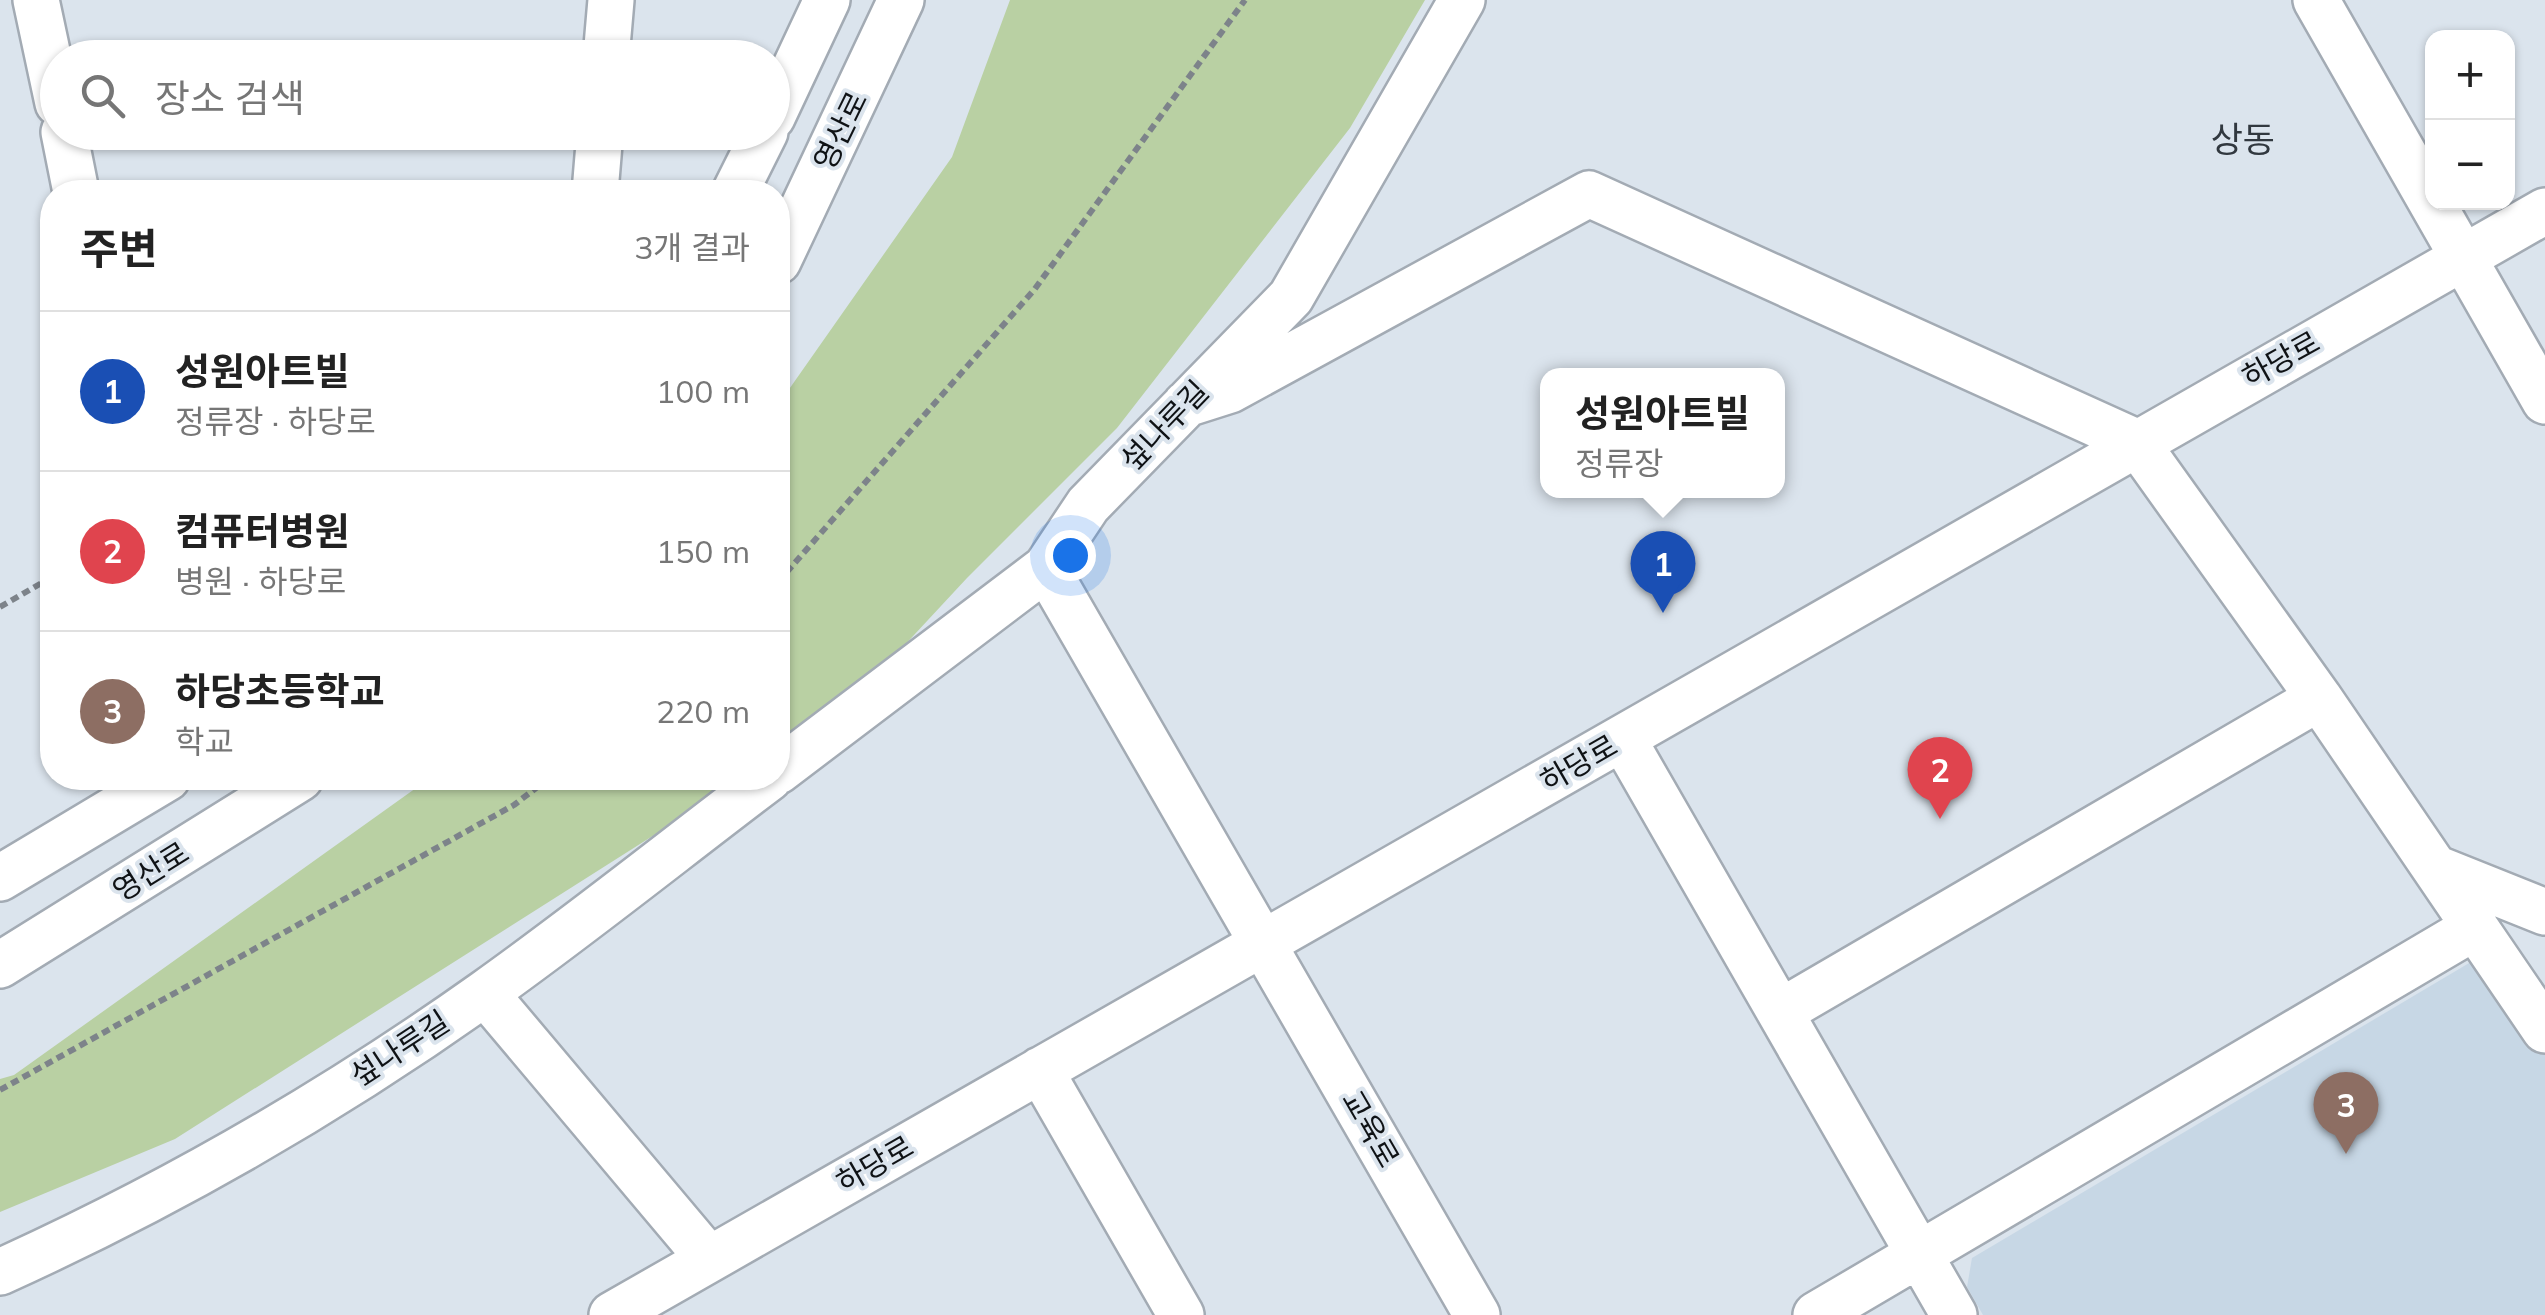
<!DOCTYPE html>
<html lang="ko">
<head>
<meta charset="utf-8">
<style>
  body { margin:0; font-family:Mulish,"Noto Sans KR",sans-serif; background:#f2f2f2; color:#222 }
  .controls { position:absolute; right:30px; top:30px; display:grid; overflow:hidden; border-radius:20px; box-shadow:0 2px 8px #0004 }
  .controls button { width:90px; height:90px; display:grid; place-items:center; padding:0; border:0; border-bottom:2px solid #e0e0e0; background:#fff; color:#222; font:50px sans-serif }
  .you { position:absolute; left:1070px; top:555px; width:35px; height:35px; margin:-25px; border:8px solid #fff; border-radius:50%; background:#1a73e8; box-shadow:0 0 0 15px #1a73e833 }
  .badge { display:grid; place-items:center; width:65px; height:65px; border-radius:50%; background:#111827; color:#fff; font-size:32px; font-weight:700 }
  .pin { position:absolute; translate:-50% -82px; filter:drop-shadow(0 2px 5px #0008) }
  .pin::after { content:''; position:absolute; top:52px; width:35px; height:30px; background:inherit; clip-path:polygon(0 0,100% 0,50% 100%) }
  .popup { position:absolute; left:1540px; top:368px; width:245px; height:130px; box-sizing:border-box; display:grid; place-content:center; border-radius:20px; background:#fff; filter:drop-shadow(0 2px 8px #0005); font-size:32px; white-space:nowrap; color:#767676 }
  .popup b { font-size:38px; color:#222 }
  .popup::after { content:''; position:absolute; left:50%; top:100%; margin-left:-20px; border:20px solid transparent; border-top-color:#fff }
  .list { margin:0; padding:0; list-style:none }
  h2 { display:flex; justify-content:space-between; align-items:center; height:130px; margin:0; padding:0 40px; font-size:42px }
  h2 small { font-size:32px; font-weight:400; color:#767676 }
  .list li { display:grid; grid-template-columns:65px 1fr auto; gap:30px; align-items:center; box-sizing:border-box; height:160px; padding:0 40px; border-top:2px solid #e0e0e0 }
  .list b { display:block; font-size:38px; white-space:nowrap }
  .list p { margin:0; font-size:32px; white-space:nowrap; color:#767676 }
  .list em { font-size:32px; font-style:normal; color:#767676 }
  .icon { flex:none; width:55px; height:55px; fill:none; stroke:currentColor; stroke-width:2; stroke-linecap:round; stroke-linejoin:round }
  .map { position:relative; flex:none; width:2545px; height:1315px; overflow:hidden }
  .search { position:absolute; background:#fff; box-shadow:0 2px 8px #0004; left:40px; top:40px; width:750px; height:110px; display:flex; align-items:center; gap:25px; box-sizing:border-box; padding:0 35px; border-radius:55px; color:#767676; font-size:38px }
  .panel { position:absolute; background:#fff; box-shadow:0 2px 8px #0004; left:40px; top:180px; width:750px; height:610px; border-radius:40px }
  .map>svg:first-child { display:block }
  .built { fill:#c7d7e5 }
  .green { fill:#b9d0a3 }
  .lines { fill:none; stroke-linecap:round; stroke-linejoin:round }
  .minor-casing { stroke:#a3abb4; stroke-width:50 }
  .path { stroke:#7d838a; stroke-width:6; stroke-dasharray:8 5; stroke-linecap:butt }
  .minor { stroke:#fff; stroke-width:45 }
  .labels { text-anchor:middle; stroke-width:8; stroke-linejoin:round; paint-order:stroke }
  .street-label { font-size:30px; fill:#0f1215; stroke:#dbe4ed }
  .quarter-label { font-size:35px; fill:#31383f; stroke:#dbe4ed }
</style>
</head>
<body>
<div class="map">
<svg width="2545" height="1315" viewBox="0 0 2545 1315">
  <rect width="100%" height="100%" fill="#dbe4ed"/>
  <path class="built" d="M2486,953l59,96v266h-562l-16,-28 5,-29z"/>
  <path class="green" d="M1010,0h415l-75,128 -233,300 -150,150 -131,141 -58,37v-351l174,-248z
    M430,778h314l-569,361 -175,73v-133l14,-4z"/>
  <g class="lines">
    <defs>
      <path id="minor" d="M36,0l22,103
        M2316,0l229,401
        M606,58l5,-58
        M772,117l55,-117
        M64,132l12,60
        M595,192l5,-60
        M735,192l30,-60
        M778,261l123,-261
        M1186,404l44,-14 359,-196 547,248 183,256 226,332
        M1046,568l431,747
        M1623,739l331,576
        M778,771l268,-203 42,-63 203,-208 171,-297
        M2435,868l110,44
        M0,878l167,-100
        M0,965l300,-187
        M485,993l224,266
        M1780,1012l539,-314
        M1040,1070l141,245
        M0,1272c170,-77 333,-171 485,-279 97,-69 190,-144 284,-215
        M612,1315l1933,-1104
        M1816,1315l659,-388"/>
    </defs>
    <use href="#minor" class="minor-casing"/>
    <path class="path" d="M778,582l256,-292 211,-290
      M0,607l52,-30
      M0,1090l514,-285 35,-27"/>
    <use href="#minor" class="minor"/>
  </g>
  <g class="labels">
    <g class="street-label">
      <text transform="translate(841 131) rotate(-64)" y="10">영산로</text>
      <text transform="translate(2281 360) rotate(-29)" y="10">하당로</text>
      <text transform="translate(1165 426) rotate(-46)" y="10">섶나루길</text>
      <text transform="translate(1579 764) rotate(-30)" y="10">하당로</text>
      <text transform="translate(151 872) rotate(-32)" y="10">영산로</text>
      <text transform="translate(400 1049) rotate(-33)" y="10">섶나루길</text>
      <text transform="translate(1370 1129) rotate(60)" y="10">교육로</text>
      <text transform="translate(875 1165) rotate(-30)" y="10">하당로</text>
    </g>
    <g class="quarter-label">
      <text x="2243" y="152">상동</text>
    </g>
  </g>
</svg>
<div class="controls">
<button>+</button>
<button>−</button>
</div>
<div class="you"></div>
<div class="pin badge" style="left:1663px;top:613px;background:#1a4fb4">1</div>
<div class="popup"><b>성원아트빌</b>정류장</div>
<div class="pin badge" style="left:1940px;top:819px;background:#e0444e">2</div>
<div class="pin badge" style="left:2346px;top:1154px;background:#8d6e63">3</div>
<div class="search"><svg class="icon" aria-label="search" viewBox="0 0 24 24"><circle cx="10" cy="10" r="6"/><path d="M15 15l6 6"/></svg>장소 검색</div>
<section class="panel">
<h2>주변<small>3개 결과</small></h2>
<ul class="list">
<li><span class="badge" style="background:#1a4fb4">1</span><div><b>성원아트빌</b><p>정류장 · 하당로</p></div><em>100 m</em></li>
<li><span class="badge" style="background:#e0444e">2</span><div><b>컴퓨터병원</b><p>병원 · 하당로</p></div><em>150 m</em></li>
<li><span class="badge" style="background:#8d6e63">3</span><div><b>하당초등학교</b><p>학교</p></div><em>220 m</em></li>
</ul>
</section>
</div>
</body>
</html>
